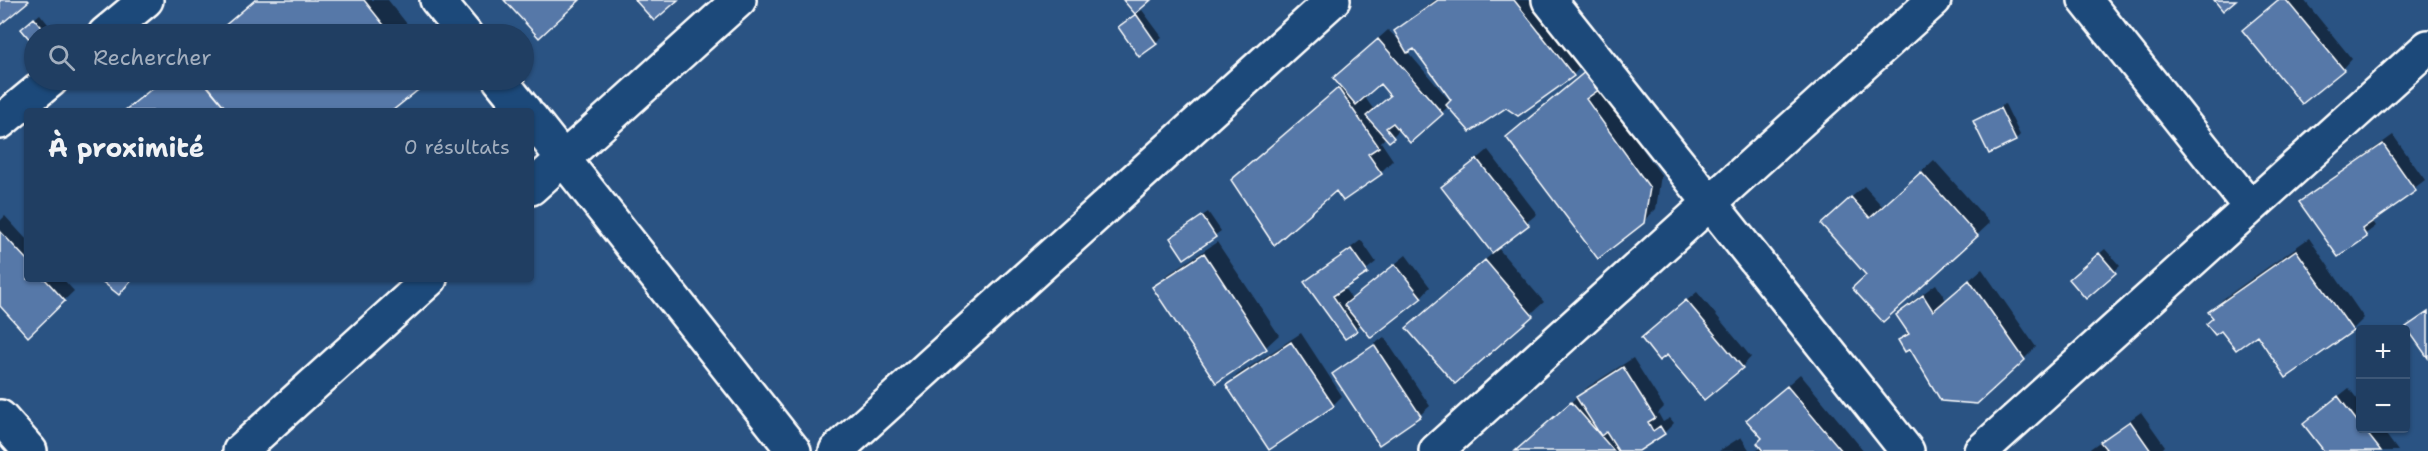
<!DOCTYPE html>
<html lang="fr">
<head>
<meta charset="utf-8">
<style>
  body { margin:0; font-family:"Shantell Sans",sans-serif; background:#284568; color:#f1f3f6 }
  .controls { position:absolute; right:18px; bottom:18px; display:grid; overflow:hidden; border-radius:6px; box-shadow:0 2px 4px #0004 }
  .controls button { width:54px; height:54px; display:grid; place-items:center; padding:0; border:0; border-bottom:2px solid #3d5777; background:#203e62; color:#f1f3f6; font:30px sans-serif }
  .list { margin:0; padding:0; list-style:none }
  h2 { display:flex; justify-content:space-between; align-items:center; height:78px; margin:0; padding:0 24px; font-size:26px }
  h2 small { font-size:20px; font-weight:400; color:#a2aebe }
  .icon { flex:none; width:33px; height:33px; fill:none; stroke:currentColor; stroke-width:2; stroke-linecap:round; stroke-linejoin:round }
  .map { position:relative; flex:none; width:2428px; height:451px; overflow:hidden }
  .search { position:absolute; background:#203e62; box-shadow:0 2px 4px #0004; left:24px; top:24px; width:510px; height:66px; display:flex; align-items:center; gap:15px; box-sizing:border-box; padding:0 21px; border-radius:33px; color:#a2aebe; font-size:22px }
  .panel { position:absolute; background:#203e62; box-shadow:0 2px 4px #0004; left:24px; top:108px; width:510px; height:174px; border-radius:6px }
  .map>svg:first-child { display:block }
  .shadow { fill:#0007; fill-rule:evenodd }
  .building { fill:#5678a8; stroke:#fff; stroke-width:1.5 }
  .lines { fill:none; stroke-linecap:round; stroke-linejoin:round }
  .minor-casing { stroke:#fff; stroke-width:38 }
  .minor { stroke:#1f4a7a; stroke-width:33 }
</style>
</head>
<body>
<div class="map">
<svg width="2428" height="451" viewBox="0 0 2428 451">
  <rect width="100%" height="100%" fill="#2a5383"/>
  <filter id="ink" filterUnits="userSpaceOnUse"><feTurbulence type="fractalNoise" baseFrequency=".0167" numOctaves="2"/><feDisplacementMap in="SourceGraphic" scale="12" xChannelSelector="R" yChannelSelector="G"/><feConvolveMatrix kernelMatrix="1 2 1 2 8 2 1 2 1" color-interpolation-filters="sRGB"/></filter>
  <g filter="url(#ink)">
    <path class="shadow" d="M255,0h133l27,34h-200z
      M1435,0h101l49,62 -12,13 -124,31 -39,34 -10,-11 -11,11 -3,-3 -5,5 12,18 -12,12 -37,27 -8,-10 -104,-9 109,-95 4,-17 43,-38 16,15 -9,-14zM1415,47l37,53 -2,1 -43,-50zM1380,81l11,14 -17,15 -10,-14z
      M2279,0h25l48,59 -9,10z
      M1142,10l20,27 -23,18 -14,-33z
      M40,14l8,10 -17,15 -3,-15z
      M1599,60v28l62,87 -5,34 -13,13 -135,-85z
      M164,80h265l-39,31h-265z
      M2005,104l15,31 -5,5 -40,-19z
      M2393,135l32,45 -53,40 4,6 -38,29 -37,-53z
      M1488,150l49,64 -40,33 47,55 -89,80 -35,-66 73,-63 -50,-65z
      M1934,160l56,63 -13,12 -109,39 -32,-63 28,-25 19,21z
      M1208,212l13,19 -37,26 -7,-24z
      M5,216l22,24v39h36l11,12 -46,44 -28,-31v-83z
      M2309,238l55,80 -12,12 -95,3 -35,-4 -12,-17 13,-13z
      M1361,240l15,22 -32,26 8,11 54,-44 24,32 -9,10 -60,27 -16,13 -39,-55z
      M1217,242l62,93 -13,12 -49,34 -63,-94 13,-12z
      M2105,249l15,17 -34,31 -10,-23z
      M1982,269l54,78 -12,12 -113,-12 -11,-7 9,-9 -11,-16 12,-12 26,-19 10,16z
      M1697,292l54,65 -9,10 -89,-38z
      M1301,333l41,63 -9,9 -105,-20 9,-10z
      M1384,337l46,69 -10,9 -86,-41z
      M1633,358l31,49 -6,6 5,9 7,-4 4,5 -10,10 -28,18h-121l73,-64z
      M1800,374l64,77h-108l6,-4 1,-9 -15,-18z
      M2349,388l11,15v25h21l17,23h-72l-11,-36z
      M2141,412l24,34 -5,5h-73z
      M1741,437l9,14h-31z"/>
    <path class="building" d="M0,0h28l1,1 -29,24z
      M255,0h109l27,34h-176z
      M504,0h76l-41,38z
      M635,0h43l-24,21z
      M1123,0h28l-16,14z
      M1438,0h76l60,76 -56,40 -12,-8 -36,24 -24,-27 5,-5 -37,-51 -7,4 -13,-22z
      M2214,0h22l-13,11z
      M2278,0h8l58,70 -42,34 -60,-74z
      M1136,14l21,30 -18,13 -21,-30z
      M34,18l10,12 -10,4 -3,7 -10,-12z
      M1378,39l65,75 -33,29 -17,-20 -7,5 8,10 -5,4 -23,-26 24,-20 -10,-12 -24,21 -23,-27z
      M1586,71l14,18 -14,10 64,89 -6,35 -46,36 -92,-122z
      M163,80h40l25,31h-104z
      M202,80h225l1,2 -36,29h-164z
      M1338,88l41,59 -11,7 14,20 -39,27 -7,-10 -62,54 -43,-65z
      M2000,108l16,33 -27,13 -16,-33z
      M2383,144l33,47 -54,38 5,8 -29,20 -39,-55z
      M1477,159l52,66 -37,28 -51,-66z
      M1921,172l57,64 -95,86 -31,-34 14,-13 -45,-51 30,-27 19,21z
      M1202,216l14,21 -32,22 -14,-21z
      M0,231l27,29v19h18l20,22 -37,36 -28,-31z
      M1351,249l17,24 -35,23 24,35 -12,8 -41,-57z
      M2296,250l57,81 -67,47 -29,-43 -21,15 -15,-19 -6,4 -9,-11 7,-6 -5,-6z
      M1204,253l63,96 -51,34 -64,-96z
      M2099,253l17,20 -30,26 -17,-20z
      M1485,260l48,56 -78,68 -49,-56z
      M1395,264l27,34 -51,40 -27,-33z
      M99,279h33l-13,16z
      M1969,280l56,80 -48,44 -36,-3 -31,-52 -5,3 -7,-12 11,-6 -13,-19 27,-20 10,16z
      M1686,300l57,68 -39,32 -37,-45 -8,6 -18,-23z
      M2428,312v46l-22,-31z
      M1291,342l43,64 -65,44 -43,-65z
      M1374,345l47,71 -42,29 -47,-71z
      M1623,367l32,51 -7,4 5,9 7,-5 5,8 -26,17h-21l-12,-19 -5,4 -25,-39z
      M1787,386l55,65h-79l-6,-8 5,-5 -16,-18z
      M2338,396l22,29v3h3l18,23h-57l-21,-27z
      M1571,402l43,49h-99z
      M2130,421l21,30h-48l3,-2 -6,-7z"/>
    <g class="lines">
      <defs>
        <path id="minor" d="M437,0l28,34
          M1549,0l358,451
          M2085,0l165,207
          M105,34l41,-34
          M500,80l25,31
          M531,118l263,333
          M0,122l51,-42
          M531,188l208,-188
          M0,417l30,34
          M240,451l190,-172
          M836,451l497,-451
          M1436,451l498,-451
          M1981,451l447,-404"/>
      </defs>
      <use href="#minor" class="minor-casing"/>
      <use href="#minor" class="minor"/>
    </g>
  </g>
</svg>
<div class="controls">
<button>+</button>
<button>−</button>
</div>
<div class="search"><svg class="icon" aria-label="search" viewBox="0 0 24 24"><circle cx="10" cy="10" r="6"/><path d="M15 15l6 6"/></svg>Rechercher</div>
<section class="panel">
<h2>À proximité<small>0 résultats</small></h2>
<ul class="list">
</ul>
</section>
</div>
</body>
</html>
